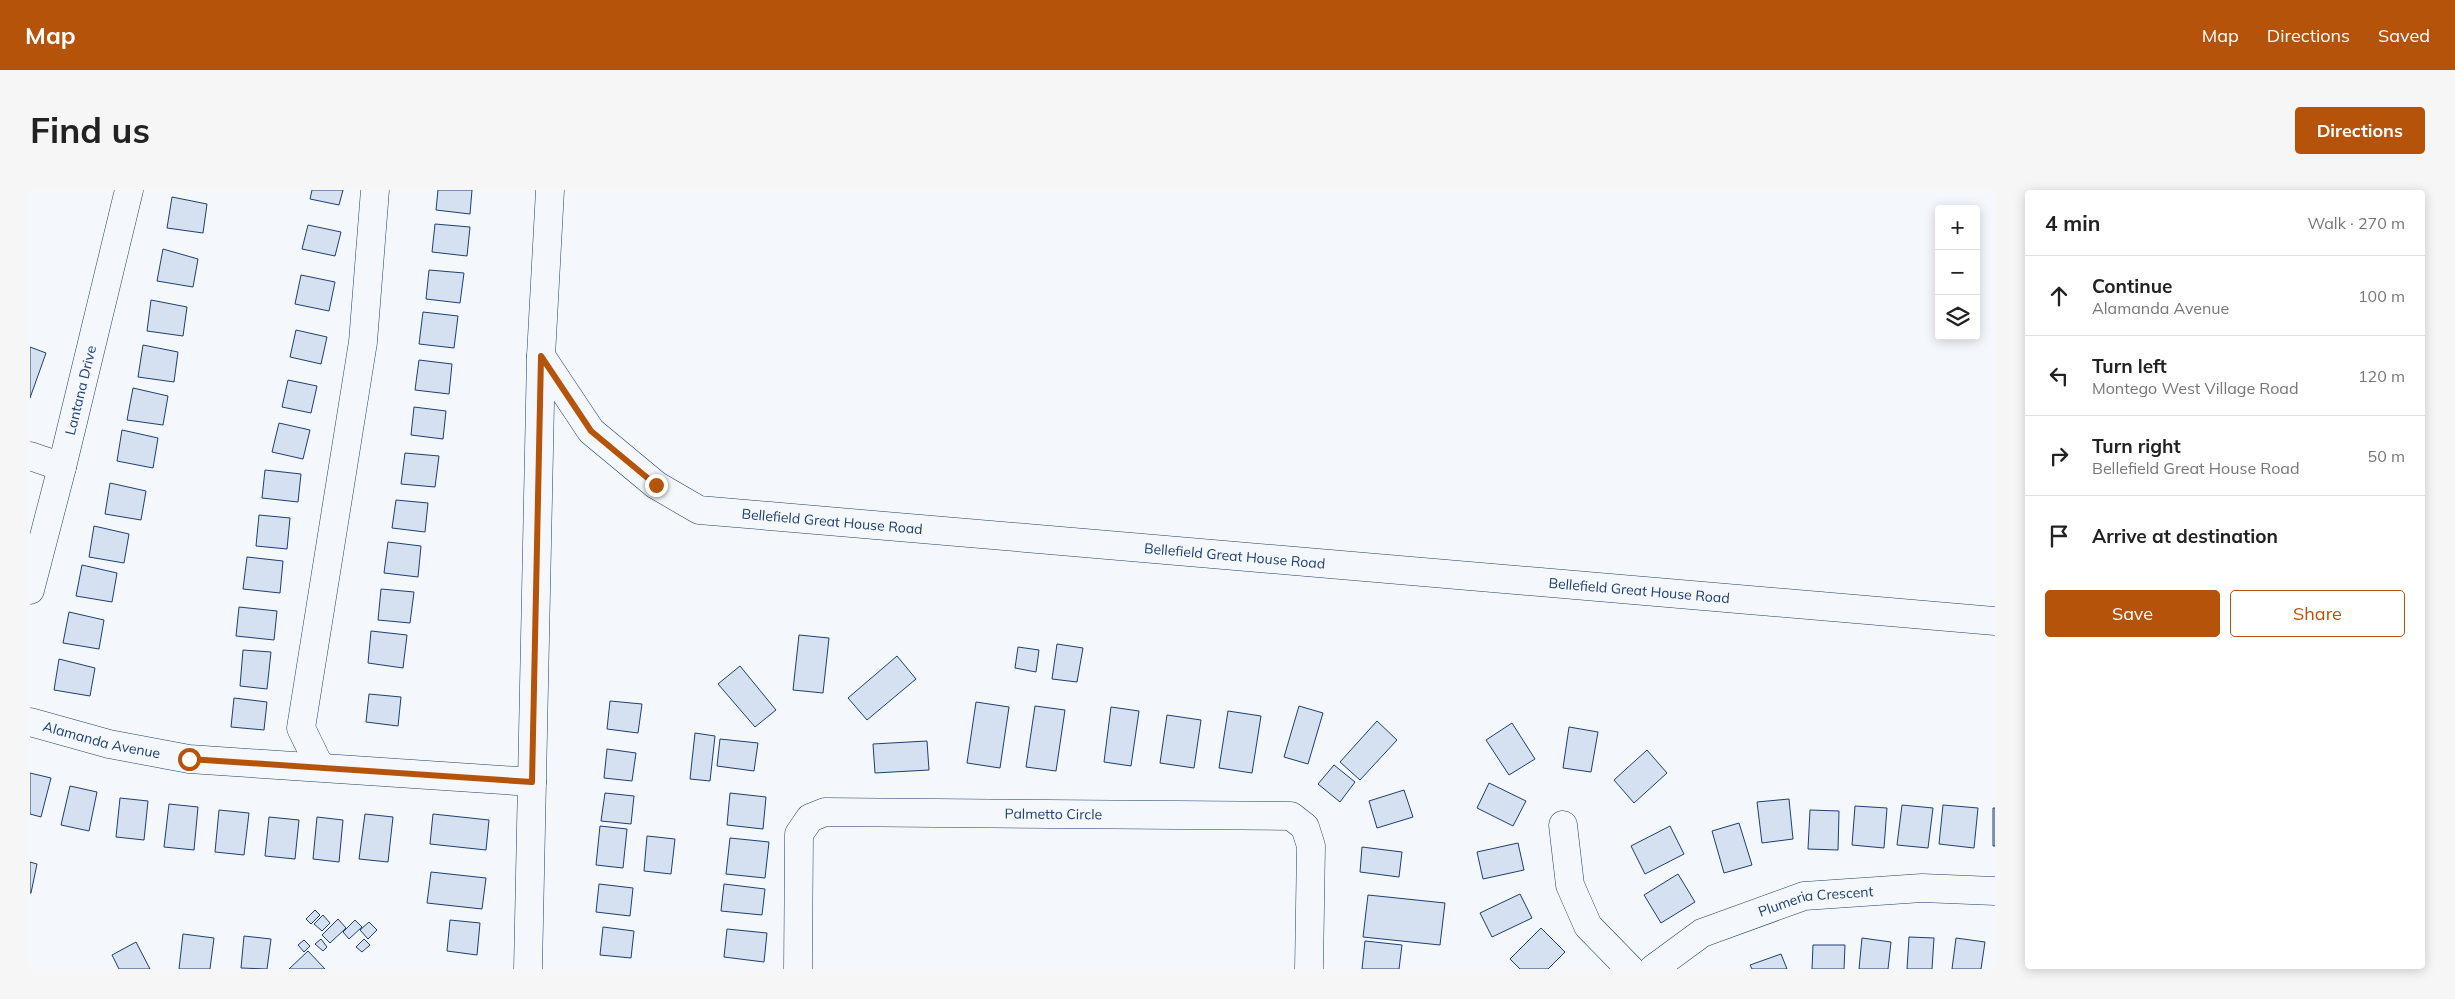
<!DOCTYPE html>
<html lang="en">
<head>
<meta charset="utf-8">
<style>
  body { margin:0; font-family:Mulish,sans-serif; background:#f6f6f6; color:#222 }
  .controls { position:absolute; right:15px; top:15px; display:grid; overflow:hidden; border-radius:5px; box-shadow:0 2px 12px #0003 }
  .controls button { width:45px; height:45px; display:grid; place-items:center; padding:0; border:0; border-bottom:1px solid #e0e0e0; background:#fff; color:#222; font:25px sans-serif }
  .stop { position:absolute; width:15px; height:15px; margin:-11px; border:4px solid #b45309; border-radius:50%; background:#fff }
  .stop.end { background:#b45309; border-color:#fff; box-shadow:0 1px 5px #0008 }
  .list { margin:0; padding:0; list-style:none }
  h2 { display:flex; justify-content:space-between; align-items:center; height:65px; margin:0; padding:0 20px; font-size:21px }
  h2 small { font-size:16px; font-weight:400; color:#767676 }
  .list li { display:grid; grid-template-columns:32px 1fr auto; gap:15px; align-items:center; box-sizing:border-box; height:80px; padding:0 20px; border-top:1px solid #e0e0e0 }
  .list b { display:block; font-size:19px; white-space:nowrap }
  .list p { margin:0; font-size:16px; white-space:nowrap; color:#767676 }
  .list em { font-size:16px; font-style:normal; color:#767676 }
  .actions { display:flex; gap:10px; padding:15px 20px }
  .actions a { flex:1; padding:11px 0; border:1px solid #b45309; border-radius:5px; text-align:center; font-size:18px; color:#b45309 }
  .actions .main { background:#b45309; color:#fff }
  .icon { flex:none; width:28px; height:28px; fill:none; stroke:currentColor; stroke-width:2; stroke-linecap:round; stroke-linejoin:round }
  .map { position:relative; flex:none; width:1965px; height:779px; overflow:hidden; border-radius:5px }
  header { display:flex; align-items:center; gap:30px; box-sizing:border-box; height:70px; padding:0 25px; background:#b45309; color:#fff }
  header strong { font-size:24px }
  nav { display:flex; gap:28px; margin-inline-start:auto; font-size:18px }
  .intro { display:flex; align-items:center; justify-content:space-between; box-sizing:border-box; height:120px; padding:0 30px }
  h1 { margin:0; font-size:35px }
  .button { padding:12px 22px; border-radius:5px; background:#b45309; color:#fff; font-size:18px; font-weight:700 }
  main { display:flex; gap:30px; padding:0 30px }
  aside { flex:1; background:#fff; border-radius:5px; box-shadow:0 2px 12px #0003 }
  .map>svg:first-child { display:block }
  .building { fill:#d5e0f0; stroke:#1d3f73 }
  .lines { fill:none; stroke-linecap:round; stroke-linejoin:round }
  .minor-casing { stroke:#1d3f73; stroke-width:29 }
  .minor { stroke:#f4f7fb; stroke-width:28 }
  .route { stroke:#b45309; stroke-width:6 }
  .labels { text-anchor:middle; stroke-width:4; stroke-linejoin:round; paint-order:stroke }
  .street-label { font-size:14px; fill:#1d3f73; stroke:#f4f7fb }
</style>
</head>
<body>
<header>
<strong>Map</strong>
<nav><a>Map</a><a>Directions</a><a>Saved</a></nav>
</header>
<div class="intro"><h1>Find us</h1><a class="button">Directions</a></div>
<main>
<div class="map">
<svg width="1965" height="779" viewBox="0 0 1965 779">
  <rect width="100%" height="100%" fill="#f4f7fb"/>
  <path class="building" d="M282,0h31l-4,15 -29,-6z
    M408,0h34l-2,24 -34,-4z
    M142,7l35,7 -4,29 -36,-5z
    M405,34l35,3 -3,29 -35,-4z
    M278,35l33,7 -6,24 -33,-7z
    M133,59l35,10 -5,28 -36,-6z
    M399,80l35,3 -4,30 -34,-4z
    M271,85l34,7 -6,29 -34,-7z
    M121,110l36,7 -4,29 -36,-5z
    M393,122l35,4 -4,32 -35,-4z
    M266,140l31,7 -6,27 -31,-7z
    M113,155l35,7 -4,30 -36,-5z
    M0,157l16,6 -16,45z
    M389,170l33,4 -3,30 -34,-4z
    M258,190l29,6 -6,27 -29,-6z
    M103,198l35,8 -5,29 -36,-5z
    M384,217l32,4 -3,28 -32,-4z
    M249,233l31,7 -7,29 -31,-7z
    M92,240l36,8 -5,30 -36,-7z
    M375,263l34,3 -4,31 -34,-3z
    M235,280l36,4 -3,28 -36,-4z
    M80,293l36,8 -5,29 -36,-6z
    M366,310l32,3 -3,29 -33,-4z
    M229,325l31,3 -3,31 -31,-3z
    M64,336l35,8 -5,29 -35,-6z
    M358,352l33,4 -3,31 -34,-4z
    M217,367l36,4 -3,32 -37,-4z
    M52,375l35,8 -5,29 -36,-6z
    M351,399l33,3 -4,31 -32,-3z
    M209,417l38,4 -3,29 -38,-4z
    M39,422l35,8 -5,29 -36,-6z
    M341,441l36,4 -4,33 -35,-5z
    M769,445l30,3 -6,55 -30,-3z
    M1027,454l26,4 -6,34 -25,-3z
    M988,457l21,3 -3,22 -21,-4z
    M213,460l28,2 -4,37 -27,-3z
    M867,466l19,23 -49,41 -19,-22z
    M29,469l36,9 -5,28 -36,-6z
    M710,476l36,44 -21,17 -37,-43z
    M339,504l32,3 -3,29 -32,-4z
    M204,508l33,4 -3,28 -33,-3z
    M580,511l32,3 -4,29 -31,-4z
    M946,512l33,5 -9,61 -33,-5z
    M1005,516l30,4 -9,61 -30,-4z
    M1269,516l24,7 -15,51 -24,-7z
    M1081,517l28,4 -8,55 -27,-4z
    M1198,521l33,5 -9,57 -33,-5z
    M1137,525l34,5 -7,48 -34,-5z
    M1347,531l20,19 -37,40 -20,-18z
    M1482,533l23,36 -26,16 -23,-35z
    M1539,537l29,5 -7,40 -28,-4z
    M665,543l20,3 -5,45 -20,-2z
    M690,549l38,4 -4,28 -37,-5z
    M897,551l2,29 -54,3 -2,-29z
    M577,559l29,4 -4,28 -28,-3z
    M1617,560l20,23 -33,30 -20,-23z
    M1304,575l21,17 -15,20 -22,-18z
    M0,583l21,5 -10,39 -11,-3z
    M1459,593l37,18 -13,25 -36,-18z
    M40,596l27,6 -8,39 -28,-6z
    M1374,600l9,27 -36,11 -8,-27z
    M575,603l29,3 -3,28 -30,-3z
    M700,603l36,4 -3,32 -36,-4z
    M90,608l28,3 -4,39 -28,-3z
    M1759,609l4,40 -31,4 -5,-41z
    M139,614l29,3 -4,43 -30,-3z
    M1872,615l31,3 -5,40 -31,-3z
    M1913,615l35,3 -4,40 -35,-4z
    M1825,616l32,2 -3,40 -32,-3z
    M1963,618h2v38h-2z
    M189,620l30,3 -5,42 -29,-3z
    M1780,620l29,1 -1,39 -30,-1z
    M335,624l28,3 -5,45 -29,-3z
    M403,624l56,6 -3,30 -56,-6z
    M239,627l30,3 -4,39 -30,-3z
    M287,627l26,3 -4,42 -26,-3z
    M1709,633l13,42 -28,8 -12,-42z
    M570,636l27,3 -4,39 -27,-3z
    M1640,636l14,28 -39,20 -14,-28z
    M617,646l28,3 -4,35 -27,-3z
    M700,648l39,4 -4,36 -39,-4z
    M1488,653l6,27 -41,9 -6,-27z
    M1332,657l40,5 -3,25 -39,-5z
    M0,672l7,2 -6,29h-1z
    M401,682l55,6 -4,31 -55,-6z
    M1648,684l17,28 -34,21 -17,-28z
    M569,694l34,4 -3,28 -34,-4z
    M694,694l41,5 -3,26 -41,-4z
    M1490,704l12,24 -40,19 -12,-24z
    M1338,705l77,8 -5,42 -77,-8z
    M285,720l5,5 -9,9 -5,-5z
    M293,725l7,8 -8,8 -8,-7z
    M308,729l8,9 -16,15 -8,-8z
    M325,730l7,7 -13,12 -6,-7z
    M420,730l30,3 -3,32 -30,-4z
    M339,732l8,8 -9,9 -8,-9z
    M573,737l31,4 -3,27 -31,-3z
    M1511,738l24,24 -17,17h-28l-10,-10z
    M697,739l40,4 -3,29 -40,-5z
    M153,744l31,4 -4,31h-31z
    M214,746l27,3 -4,30 -26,-1z
    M1879,747l25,1 -2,31h-25z
    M1832,748l29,4 -3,27h-29z
    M1926,748l29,4 -4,27h-29z
    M291,749l6,8 -4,4 -8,-7z
    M334,749l6,6 -8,7 -6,-5z
    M274,750l6,6 -6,6 -6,-7z
    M1335,751l37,4 -3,24h-37z
    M106,752l14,27h-31l-7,-14z
    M1783,755h32l-1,24h-32z
    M278,761l17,18h-36z
    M1751,764l6,15h-35l-2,-4z"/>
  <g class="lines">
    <defs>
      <g id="minor">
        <path id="s1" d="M511,166l50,75 65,54 43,25 1296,111"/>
        <path d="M0,266l32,11"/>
        <path id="s2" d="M0,400l32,-123 67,-277"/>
        <path id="s3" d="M0,532l79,22 80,15 343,23"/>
        <path d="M290,577l-19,-39 62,-386 12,-152"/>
        <path d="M1533,635l7,60 18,41 42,43"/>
        <path d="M498,779l13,-613 9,-166"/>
        <path id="s4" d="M768,779l1,-135 11,-16 15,-6 466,4 14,11 6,19 -2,123"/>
        <path id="s5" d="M1623,779l49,-36 102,-37 118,-8 73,3"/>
      </g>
    </defs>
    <use href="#minor" class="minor-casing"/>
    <use href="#minor" class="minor"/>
  </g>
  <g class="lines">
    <path class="route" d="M159,569l343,23 9,-426 50,75 65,54"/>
  </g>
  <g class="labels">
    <g class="street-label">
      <text dy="5" stroke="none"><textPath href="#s2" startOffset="206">Lantana Drive</textPath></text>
      <text dy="5" stroke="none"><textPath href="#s1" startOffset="358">Bellefield Great House Road</textPath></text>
      <text dy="5" stroke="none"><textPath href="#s1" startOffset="762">Bellefield Great House Road</textPath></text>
      <text dy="5" stroke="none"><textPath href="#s1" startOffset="1168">Bellefield Great House Road</textPath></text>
      <text dy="5" stroke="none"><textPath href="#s3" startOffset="74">Alamanda Avenue</textPath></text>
      <text dy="5" stroke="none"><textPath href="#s4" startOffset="399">Palmetto Circle</textPath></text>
      <text dy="5" stroke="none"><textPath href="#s5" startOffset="180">Plumeria Crescent</textPath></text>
    </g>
  </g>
</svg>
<div class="controls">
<button>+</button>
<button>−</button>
<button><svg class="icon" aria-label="layers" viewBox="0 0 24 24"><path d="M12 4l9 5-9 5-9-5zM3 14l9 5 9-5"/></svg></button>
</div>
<div class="stop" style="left:159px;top:569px"></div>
<div class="stop end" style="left:626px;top:295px"></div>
</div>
<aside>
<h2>4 min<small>Walk · 270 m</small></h2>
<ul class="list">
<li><svg class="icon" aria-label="ahead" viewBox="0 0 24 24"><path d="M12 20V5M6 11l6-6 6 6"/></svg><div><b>Continue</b><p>Alamanda Avenue</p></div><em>100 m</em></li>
<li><svg class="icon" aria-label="left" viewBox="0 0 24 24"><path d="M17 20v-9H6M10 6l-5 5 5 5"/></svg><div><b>Turn left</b><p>Montego West Village Road</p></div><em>120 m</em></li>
<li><svg class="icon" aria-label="right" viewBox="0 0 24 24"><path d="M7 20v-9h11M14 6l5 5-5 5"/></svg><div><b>Turn right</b><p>Bellefield Great House Road</p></div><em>50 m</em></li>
<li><svg class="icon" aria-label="arrive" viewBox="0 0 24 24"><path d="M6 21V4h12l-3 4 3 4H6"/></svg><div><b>Arrive at destination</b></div></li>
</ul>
<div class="actions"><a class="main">Save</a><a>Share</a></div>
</aside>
</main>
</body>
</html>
